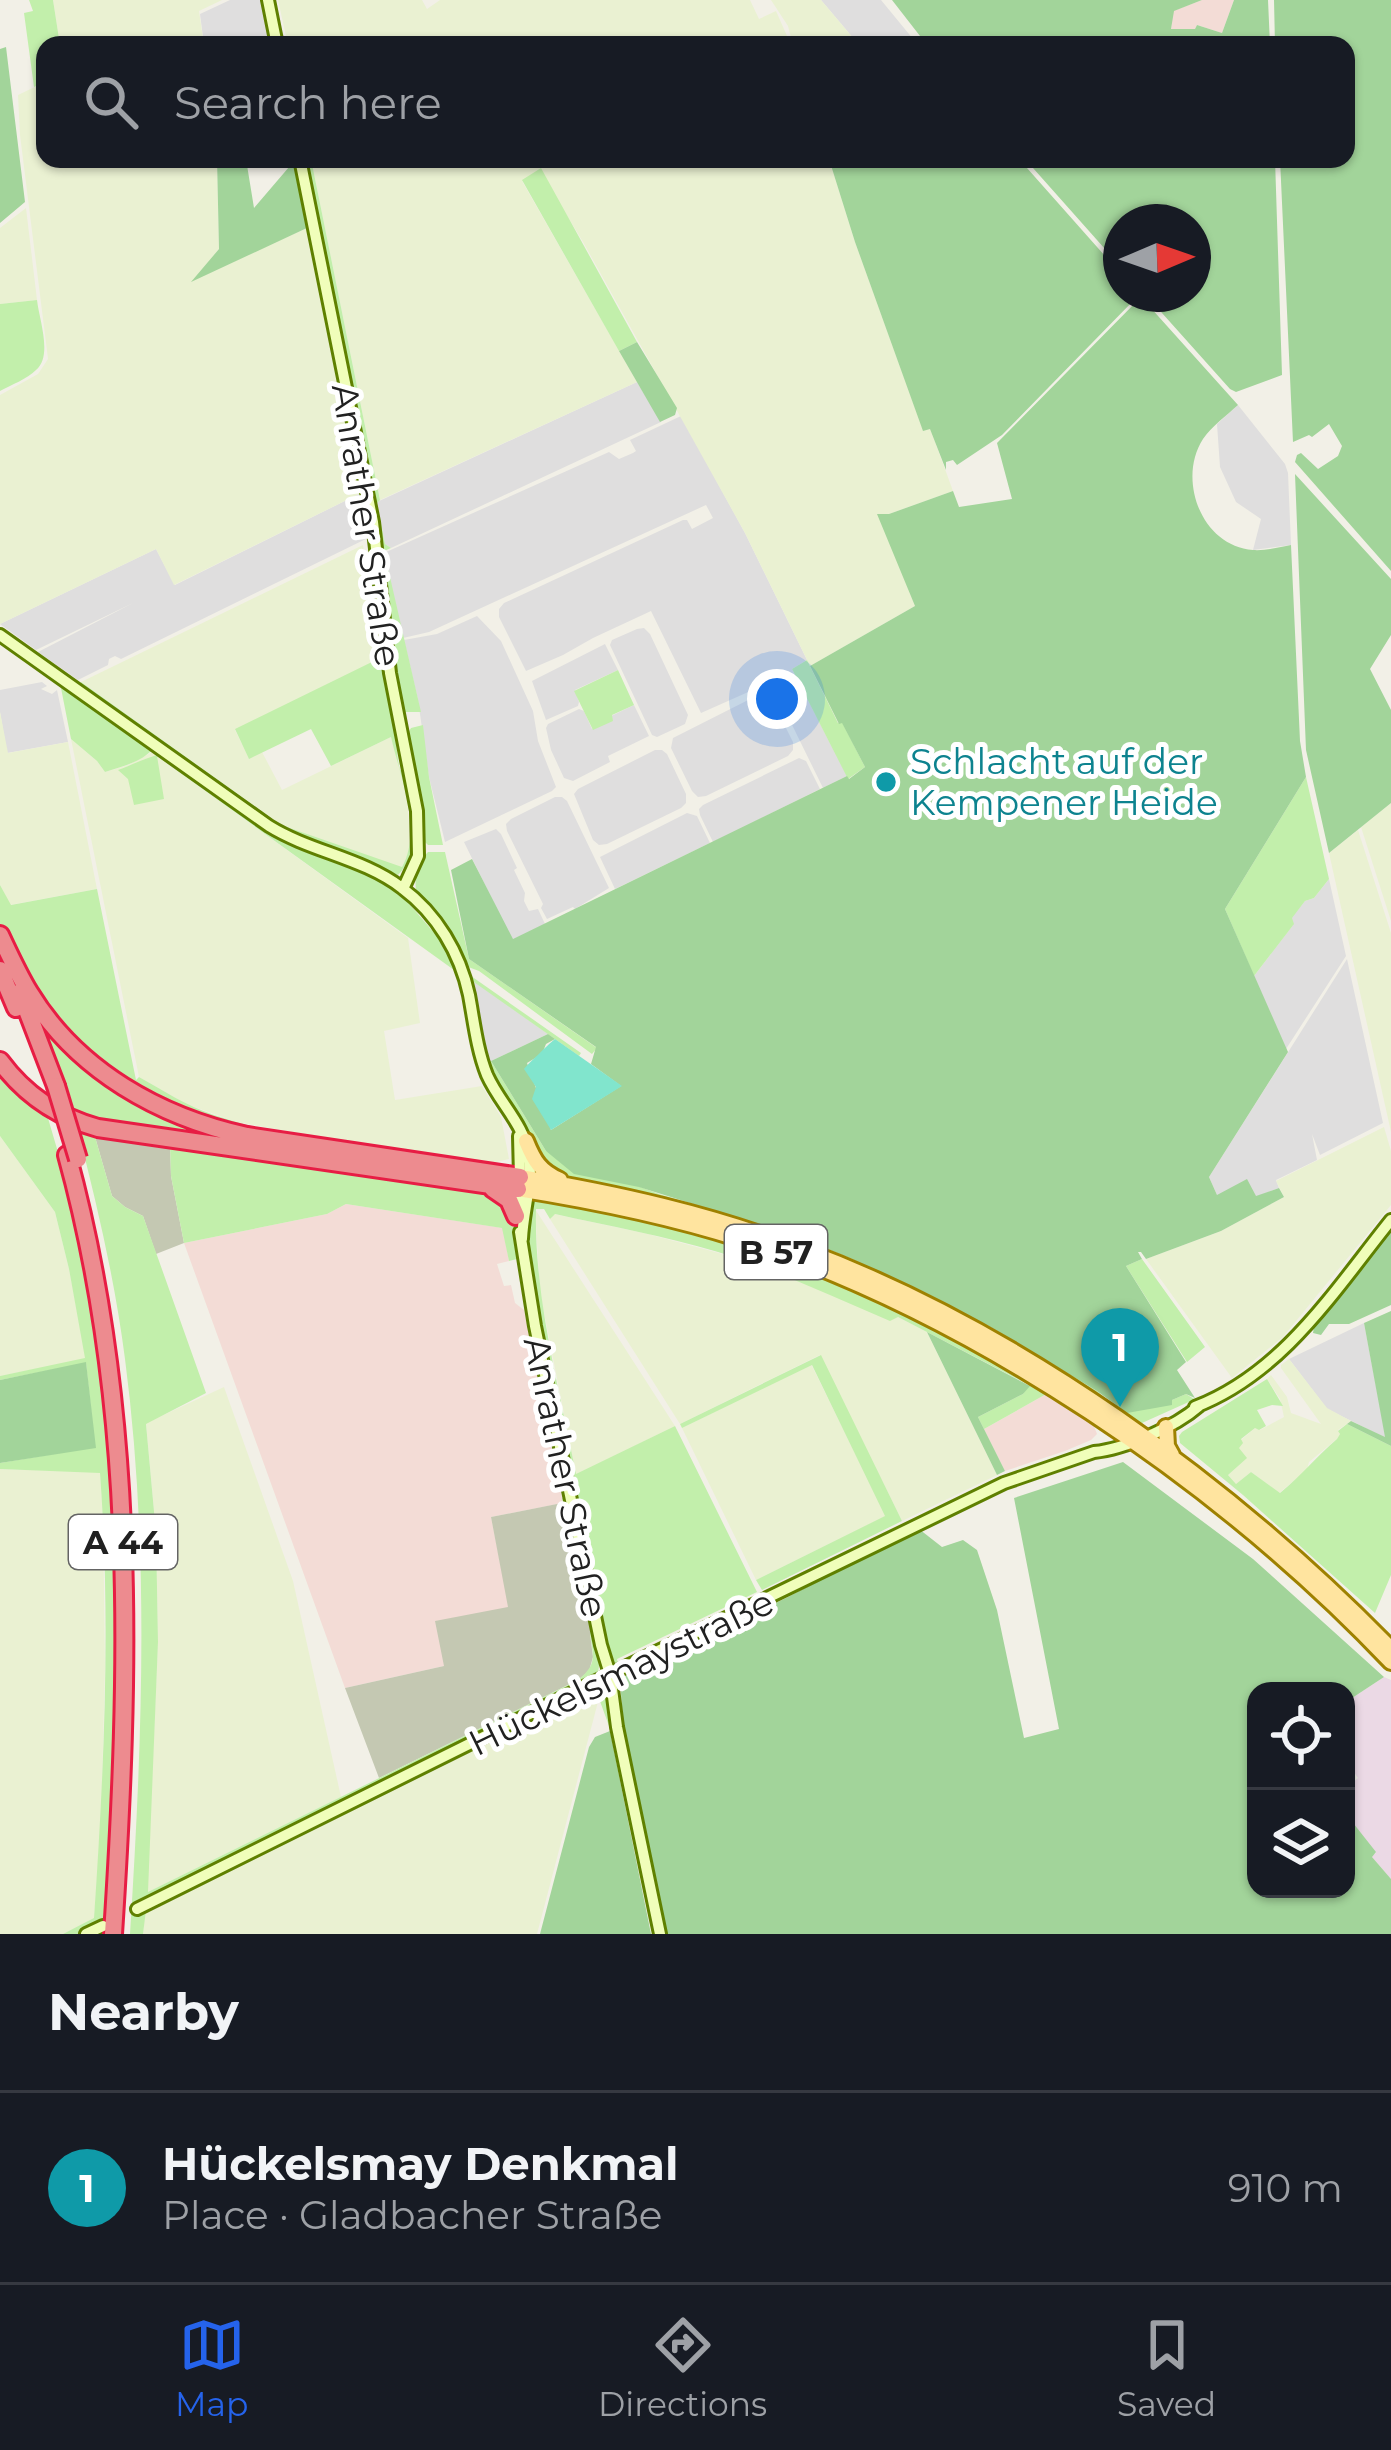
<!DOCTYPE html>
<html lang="en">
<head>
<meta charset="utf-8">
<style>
  body { margin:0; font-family:Montserrat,sans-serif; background:#242831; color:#f1f3f6 }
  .controls { position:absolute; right:36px; bottom:36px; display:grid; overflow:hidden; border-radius:24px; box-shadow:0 3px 9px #0004 }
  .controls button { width:108px; height:108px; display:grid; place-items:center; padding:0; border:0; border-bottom:3px solid #363941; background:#171b24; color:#f1f3f6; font:60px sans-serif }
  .compass { position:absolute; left:1103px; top:204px; width:108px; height:108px; border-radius:50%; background:#171b24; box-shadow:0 3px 9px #0004; rotate:88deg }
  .you { position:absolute; left:777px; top:699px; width:42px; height:42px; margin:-30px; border:9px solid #fff; border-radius:50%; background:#1a73e8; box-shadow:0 0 0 18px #1a73e833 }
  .badge { display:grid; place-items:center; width:78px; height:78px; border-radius:50%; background:#2563eb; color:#fff; font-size:39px; font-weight:700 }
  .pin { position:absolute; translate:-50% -99px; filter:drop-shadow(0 3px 6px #0008) }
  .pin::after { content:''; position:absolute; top:63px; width:42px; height:36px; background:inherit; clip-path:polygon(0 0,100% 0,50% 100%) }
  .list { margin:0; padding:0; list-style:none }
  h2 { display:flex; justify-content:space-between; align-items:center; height:156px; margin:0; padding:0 48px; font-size:51px }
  h2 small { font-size:39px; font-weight:400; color:#9ea1a6 }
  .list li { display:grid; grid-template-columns:78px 1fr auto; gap:36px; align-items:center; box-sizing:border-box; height:192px; padding:0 48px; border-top:3px solid #363941 }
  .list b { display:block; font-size:45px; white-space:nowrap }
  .list p { margin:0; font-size:39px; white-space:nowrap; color:#9ea1a6 }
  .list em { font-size:39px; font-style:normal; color:#9ea1a6 }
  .icon { flex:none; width:66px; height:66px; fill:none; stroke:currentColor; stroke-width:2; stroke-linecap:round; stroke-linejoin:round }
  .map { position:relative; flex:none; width:1391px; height:1934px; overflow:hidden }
  .search { position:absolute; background:#171b24; box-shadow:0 3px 9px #0004; left:36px; right:36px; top:36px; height:132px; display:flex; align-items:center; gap:30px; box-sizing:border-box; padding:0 42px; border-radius:24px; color:#9ea1a6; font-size:45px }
  .sheet { height:348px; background:#171b24 }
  nav { display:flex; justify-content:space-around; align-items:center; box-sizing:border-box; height:168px; border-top:3px solid #363941; background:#171b24; font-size:33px; color:#9ea1a6 }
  nav a { display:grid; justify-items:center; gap:6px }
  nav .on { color:#2563eb }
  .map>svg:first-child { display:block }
  .residential { fill:#dfdede }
  .commercial { fill:#f3dcd6 }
  .industrial { fill:#ebd9e5 }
  .construction { fill:#c4c8b2 }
  .farmland { fill:#eaf1d2 }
  .grass { fill:#c2efab }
  .forest { fill:#a2d49a }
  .pitch { fill:#81e5cd }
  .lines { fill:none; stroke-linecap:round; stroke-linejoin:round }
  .secondary-casing { stroke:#5f8000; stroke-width:16 }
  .primary-casing { stroke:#9e8100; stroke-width:20 }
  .highway-casing { stroke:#e71d44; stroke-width:22 }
  .secondary { stroke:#f0feba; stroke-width:10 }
  .primary { stroke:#ffe49f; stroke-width:14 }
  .highway { stroke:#ed8b8f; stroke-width:16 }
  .highway-bridge-casing { stroke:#e71d44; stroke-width:22; stroke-linecap:butt }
  .highway-bridge { stroke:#ed8b8f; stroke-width:16 }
  .culture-dot { fill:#0f9aa8; stroke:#fff; stroke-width:4.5 }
  .labels { text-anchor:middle; stroke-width:10; stroke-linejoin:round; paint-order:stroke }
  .shield { fill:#fff; stroke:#646464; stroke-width:3 }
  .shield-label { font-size:33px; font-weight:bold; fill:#212121 }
  .street-label { font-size:36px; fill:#212121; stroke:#fff }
  .culture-label { font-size:36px; fill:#0d838f; stroke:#fff; text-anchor:start }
</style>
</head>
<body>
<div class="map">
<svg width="1391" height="1934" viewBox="0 0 1391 1934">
  <rect width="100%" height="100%" fill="#f2f0e7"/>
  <path class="residential" d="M230,0h33l9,45h-68l-4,-31z
    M821,0h60l37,45h-59z
    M637,382l24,40 -270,126 -6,-4 -8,-42z
    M1238,405l47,59 3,9 3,72 -38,5 8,-31 -25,-17 -16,-35 -3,-43z
    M681,416l64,117 62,127 -15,9 55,107 -24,12 -52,-106 -70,31 -50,-102 -58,27 -30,17 -37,16 -27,-54v-8l5,-6 179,-83h4l5,9 21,-11 -7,-13 -277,127 -26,6 -19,-85 225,-101 10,7 14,-6 3,-2 -6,-11z
    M363,492l9,44 -251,123 -6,-3 -6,3 -1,6 -30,15 -40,-28 95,-49 -97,47 -36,-26 156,-75 19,36z
    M477,616l24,25 32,70 5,30 18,46 -4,4 -107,51 -16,-65 -11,-77 -14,-60 33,-6z
    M644,628l6,6 38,81 -3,9 -28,13 -5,-2 -42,-90 2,-5 25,-11z
    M605,644l13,26 -43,20 4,12 -1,4 -32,14 -14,-39z
    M42,682l5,4 -6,3 11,5 5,-4 11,52 -61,11 -7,-41v-22z
    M758,695h8l6,5 21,42v8l-5,6 -82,40 -8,1 -6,-6 -21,-43 2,-10z
    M634,705l15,31 -41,20 2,6 -37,19 -9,-3 -13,-28 -5,-22 2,-4 31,-15 5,2 8,18 19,-13z
    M655,750h7l5,4 19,40v9l-5,5 -74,36 -8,1 -6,-5 -19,-46 4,-5z
    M799,758l7,3 14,28 -107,53 -13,-27 -1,-6 4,-4z
    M555,797h7l5,4 42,87 -34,21 -2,-2 -26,12 -6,-11 2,-4 -36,-73 -1,-7 5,-5z
    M687,813l10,3 13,27 -95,46 -15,-32z
    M496,829l5,5 16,34 -3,2 11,23 -1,8 5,10 9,-2 7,15 -33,16 -48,-98z
    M1329,879l17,77 -60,93 -32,-73 39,-51 -2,-7 14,-17 9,-3z
    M1347,959l36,164 -63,32 -8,-21 5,26 -41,20 3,8 -23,9 -39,-2 -8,-18z
    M470,978l78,56 -61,29z
    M1364,1323l22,115 -59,-29 -38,-50z"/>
  <path class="commercial" d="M1202,0h32l-12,33 -25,-8 -2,4h-24l2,-18z
    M346,1204l157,24 6,33 -12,3 7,22 7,-1 4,18 9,7 39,193 -72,14 18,90 -65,59 -99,22 -161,-445 143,-29z
    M1048,1393l44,28 5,13 -6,6 -26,11 -60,20 -21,-42z"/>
  <path class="industrial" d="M1384,1677l7,3v199l-20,-23 5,-3 -30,-39v-26l12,-10 -12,-17v-59z"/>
  <path class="construction" d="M93,1130l77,12 1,34 13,67 -28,11 -13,-38 -18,-9 -13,-11z
    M567,1502l26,130 -3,2 3,23 -4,14 -11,9 -199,98 -34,-90 99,-22 -9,-45 73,-14 -17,-90z"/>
  <path class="farmland" d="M53,0h169l-23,11 5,34h-144z
    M278,0h144l5,9 13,-9h310l9,19 17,-8 15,34h-503z
    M771,0h50l38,45h-66l-5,-19z
    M45,82v77h172l2,90 -25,31 115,-53 54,265 -189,93 -18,-36 -156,75v-229l38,-21 10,-15 -28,-224 -2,-40z
    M311,159h518l26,83 68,188 7,-2 23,63 -64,23h-10l36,92 -105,60 -65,-133 -162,-291 -20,-33 -41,-28 115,201 -257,118z
    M26,208l11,92 -37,4v-76z
    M363,545l16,114 -144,71 14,28 13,-6 20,38 109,-53 16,57 2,30 1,26 -8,17 -3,1 -118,-43 -200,-143z
    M0,712l8,41 60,-11 29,147 -87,16 -10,-20z
    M71,739l26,22 8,11 23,-7 24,-13 256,186 12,85 -36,8 11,69 87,-14 19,31 8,42 -21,5 -93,-14 -159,-28 -50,-18 -47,-27z
    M1391,803v118l-30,-94z
    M1358,830l33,103v199l-62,-279z
    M1384,1127l7,24v54l-108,132 -51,41 -86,-119 75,-28 63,-34 -8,-16z
    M0,1136l55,76 14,57 17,90 -86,17z
    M535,1209l140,217 -99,49 -36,-183z
    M554,1214l94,20 71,19 179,64 29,15 70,143 -95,46 -82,-166 -140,69 -130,-205z
    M1289,1359l38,49 24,13 -13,9 2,4 -2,4 -29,24 -2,8 -28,23 -28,-21 -15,12 -8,-9 18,-17 -8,-11 3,-7 14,-12 5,2 24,-13 -4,-18 -13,-20 4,-4 16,22 4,16 30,11 -40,-56v-3z
    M811,1364l75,152 -130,64 -74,-152z
    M224,1387l69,194 48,216 -194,96 11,-251 -2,-109 -10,-110z
    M0,1469l100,3 3,44 2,152 -4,156 -7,95 -31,15h-63z
    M588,1693h9l2,5 -62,236h-394l2,-23z"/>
  <path class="grass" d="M29,0h24l7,45h-15v37l-11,5 -10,-74 9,-2z
    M304,159h7l69,341 -3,3 8,41 6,4 -7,3 37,161h-16l-5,-6z
    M541,168l96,174 -18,9 -97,-171z
    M37,300c2,19 16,56 -1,70 -9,9 -25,15 -36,21v-87z
    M371,596l7,3c4,42 9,83 16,124 3,17 2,31 6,47l3,1c11,31 19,79 -5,104l-119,-46 -200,-142 2,-5 200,143 121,42c21,-38 -2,-90 -11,-130l-60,29 -20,-37 -62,30 -14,-30 143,-70z
    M807,660l31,63 4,-1 23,45 -17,12 -56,-110z
    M618,670l16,35 -22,10 1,6 -20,9 -19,-39z
    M65,685l89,63c-12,14 -33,19 -49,24l-8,-11 -26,-22 -10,-51z
    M423,725l6,52 14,68h-15l-4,-4 -1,-23 -16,-83 4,-7z
    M162,754l135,91 88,37 21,18 36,42 12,28 -297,-214 7,43 -30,6 -6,-26 -10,-9c14,-5 29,-13 44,-16z
    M1306,777l23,102 -15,19 -9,3 -13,17 2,6 -40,52 -29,-67z
    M428,852h17l24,107 128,89 -5,6 -113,-83 -16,-6 -17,-39 -30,-36c-2,-12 3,-30 12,-38z
    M0,885l11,20 86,-16 39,191 3,-3c25,14 48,29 75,38 85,29 185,33 274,49l-1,4 -274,-44 -86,-41 -50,-42 -31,-35 -46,-79z
    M471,976l110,77 -2,3 -108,-76 16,82 4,-1 55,90 113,43 90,26 46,16 57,23 131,70 3,-4 111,66 20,17 55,-8 14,-6 8,5 8,-3 -60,27 -10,-1 -360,-189 -148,-44 -75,-16 -45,-75 -18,-35 -17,-86z
    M32,1002l70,73 156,69 -138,-17 -48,-13z
    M0,1070l45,38 30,102 21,111 20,187 1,231 -11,195h-16l12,-11 -22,11h-17l31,-16c10,-147 17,-297 6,-445l-100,-4v-6l95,-16 -9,-84 -86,17v-4l85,-18 -16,-89 -14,-57 -55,-76z
    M77,1127l16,3 19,66 13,11 18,9 63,177 -60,31 10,109 2,109 -10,250 430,-212c20,-16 15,-24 12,-47l3,-2 -26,-129 -4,1 -1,-5 5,1c5,25 38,157 31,172 -1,3 -4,5 -6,7l-1,10 9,1 6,7 7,24 -4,6 -12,-33h-9l-442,217 -3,24h-13c12,-191 20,-384 -5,-575 -10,-78 -28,-155 -48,-232z
    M170,1142l327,51 16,27 4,39 -8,2 -7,-33 -156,-24 -19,10 -143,29 -13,-67z
    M547,1196l180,43 129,49 128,66 64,39 -64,36 -6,-12 45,-23 6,-9 -131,-68 -8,4c-57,-24 -113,-51 -172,-69 -54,-16 -109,-26 -163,-38l-5,5 -6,-10h-8c-2,89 23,178 40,265l99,-48 82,166 -140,67 1,5 -6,-2 -5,-9 -79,-394 1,-55 6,-7z
    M1142,1259l63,88 -18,15 -61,-96z
    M821,1355l81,166 -140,69 -6,-10 129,-64 -73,-151 -130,63 -2,-4z
    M1267,1379l16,27 -11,-1 -15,5 9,16 -7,4 -4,-2 -14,11 2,4 -4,5 8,10 -19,17 8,9 15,-12 29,21c22,-18 36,-36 57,-54l3,-5 -2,-3 9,-7 44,22v129l-16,38 -132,-118 -63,-52 -1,-7 3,-4z"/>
  <path class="forest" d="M892,0h310l-28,11 -3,18h24l2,-4 25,8 12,-33h34l2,45h-343z
    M1274,0h117v571l-96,-109 2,-7 4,-2 17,16 20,-13 4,-10 -13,-22 -17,13 -3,-2 -16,7 -13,-283h66v-114h-71z
    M6,47l19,155 -25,21v-174z
    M217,159h29l8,49 41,-48 14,67 -118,55 28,-33z
    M829,159h190l102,115v20h17l-3,5 -133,136 -45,30 -4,-5 -7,2v8l-16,-41 -7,2 -68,-189z
    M1025,159h250l7,216 -46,17 -6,-3 -85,-95h48v-72h-72v45z
    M1141,297l97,108c-12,11 -26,21 -35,34 -26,40 -2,107 50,111 12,1 27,-3 38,-5l9,196 6,36 -81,132 63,143 -79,125 8,18 30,-16 9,17 23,-8 5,9 -63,34 -75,28 -5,-7h-3l4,7 -16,7 60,96 -9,8 18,28 -9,-4 -14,6v5l-45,8 -30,-22 -110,-66 -4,4 -131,-70 -57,-23 -156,-49 -65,-13 -28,-23 -55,-90 57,-27 7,5 -9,5 -4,10 -15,9 24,67 70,-44 -30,-22 5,-17 -127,-88 -18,-89 21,-11 41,80 334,-163 2,3 16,-12 -23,-44 -3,1 -29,-58 105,-60 -38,-92h12l64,-23 6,16 53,-8 -15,-56z
    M637,342l40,66 -2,7 -15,7 -41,-71z
    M1295,474l96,105v56l-21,34 21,41v93l-62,50 -23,-103z
    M1391,1231v74l-42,19h-20l-8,11 -8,-2 1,-6z
    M1391,1311v135l-44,-22 4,-3 34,16 -21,-114z
    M927,1332l103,54 -7,8 -45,23 27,54 -8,4z
    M86,1362l10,86 -96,15v-83z
    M1123,1462l130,97 131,118 -38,25v-11h-90v198h90v-75l30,38 -4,5 19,22v55h-727l-39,-189 -5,-64 7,-6 159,-77 133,-69 23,18 21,-7 14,10 20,60 27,128 35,-9 -45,-231z
    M610,1731l41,203h-111l49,-187 6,-10z"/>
  <path class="pitch" d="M555,1039l67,47 -71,44 -19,-31 4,-12 -12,-18c2,-3 28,-28 31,-30z"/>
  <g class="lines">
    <defs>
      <path id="secondary" d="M268,0l9,45
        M300,159l73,363 17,151 27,138 1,45 -15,33
        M0,635l269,191c42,26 94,32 133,62 35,26 58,65 67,107 5,27 8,55 18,80 13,29 37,49 42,81 4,26 -6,56 -7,83
        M516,1214l4,-37 -1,-41
        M520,1232l15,94 66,319 9,29 7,53 43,207
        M1195,1407c88,-34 139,-116 196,-187
        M137,1909l451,-224 416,-202 90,-31c31,-3 81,-25 105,-46
        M86,1934l17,-8"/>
      <path id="primary" d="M526,1141c8,20 14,30 34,39
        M520,1177c96,16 191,37 281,72 217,81 429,235 590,400
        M518,1189c75,12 150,27 222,50 235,76 482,245 651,423
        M1166,1427l1,19 5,9"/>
      <path id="highway" d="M0,935c9,19 18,39 29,57 48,79 131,125 218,144l273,41
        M0,970l16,38
        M20,992l36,94
        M0,1061c25,34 58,56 98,67l420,61
        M67,1155c70,254 63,518 46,779
        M493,1189l16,11 7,16"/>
    </defs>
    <use href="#secondary" class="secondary-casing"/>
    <use href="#primary" class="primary-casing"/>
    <use href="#highway" class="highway-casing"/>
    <use href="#secondary" class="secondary"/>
    <use href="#primary" class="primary"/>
    <use href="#highway" class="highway"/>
    <defs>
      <path id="highway-bridge" d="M56,1086l22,73"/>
    </defs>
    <use href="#highway-bridge" class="highway-bridge-casing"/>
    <use href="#highway-bridge" class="highway-bridge"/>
  </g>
  <circle class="culture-dot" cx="886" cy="782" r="12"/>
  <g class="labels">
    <g class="shield">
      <rect x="725" y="1225" width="102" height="54" rx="9"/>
      <rect x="69" y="1515" width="108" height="54" rx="9"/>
    </g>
    <g class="shield-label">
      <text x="776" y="1264">B 57</text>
      <text x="123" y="1554">A 44</text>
    </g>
    <g class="street-label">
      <text transform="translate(367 525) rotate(81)" y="13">Anrather Straße</text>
      <text transform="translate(566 1477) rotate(78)" y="13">Anrather Straße</text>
      <text transform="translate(621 1672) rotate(-26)" y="13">Hückelsmaystraße</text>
    </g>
    <g class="culture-label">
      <text x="910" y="774">Schlacht auf der<tspan x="910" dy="41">Kempener Heide</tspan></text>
    </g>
  </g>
</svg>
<div class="controls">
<button><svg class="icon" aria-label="locate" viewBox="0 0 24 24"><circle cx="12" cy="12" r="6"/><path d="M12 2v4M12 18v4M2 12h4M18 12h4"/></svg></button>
<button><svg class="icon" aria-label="layers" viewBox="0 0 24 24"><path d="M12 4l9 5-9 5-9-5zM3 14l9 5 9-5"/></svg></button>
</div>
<svg class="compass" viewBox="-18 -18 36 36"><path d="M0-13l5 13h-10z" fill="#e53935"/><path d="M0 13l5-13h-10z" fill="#9ea1a6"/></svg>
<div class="you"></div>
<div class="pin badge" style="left:1120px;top:1407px;background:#0f9aa8">1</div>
<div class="search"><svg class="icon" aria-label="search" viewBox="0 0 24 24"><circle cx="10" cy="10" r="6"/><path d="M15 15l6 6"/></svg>Search here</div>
</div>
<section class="sheet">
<h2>Nearby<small></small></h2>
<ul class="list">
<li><span class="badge" style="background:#0f9aa8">1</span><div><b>Hückelsmay Denkmal</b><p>Place · Gladbacher Straße</p></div><em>910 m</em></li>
</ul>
</section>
<nav>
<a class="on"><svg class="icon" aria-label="map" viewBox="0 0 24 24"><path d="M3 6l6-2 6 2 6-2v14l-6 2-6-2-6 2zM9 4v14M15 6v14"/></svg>Map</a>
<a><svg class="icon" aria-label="directions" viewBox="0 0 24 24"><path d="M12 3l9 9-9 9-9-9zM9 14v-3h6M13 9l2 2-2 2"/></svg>Directions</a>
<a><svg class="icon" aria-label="saved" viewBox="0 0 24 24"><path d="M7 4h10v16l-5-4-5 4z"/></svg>Saved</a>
</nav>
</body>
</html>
